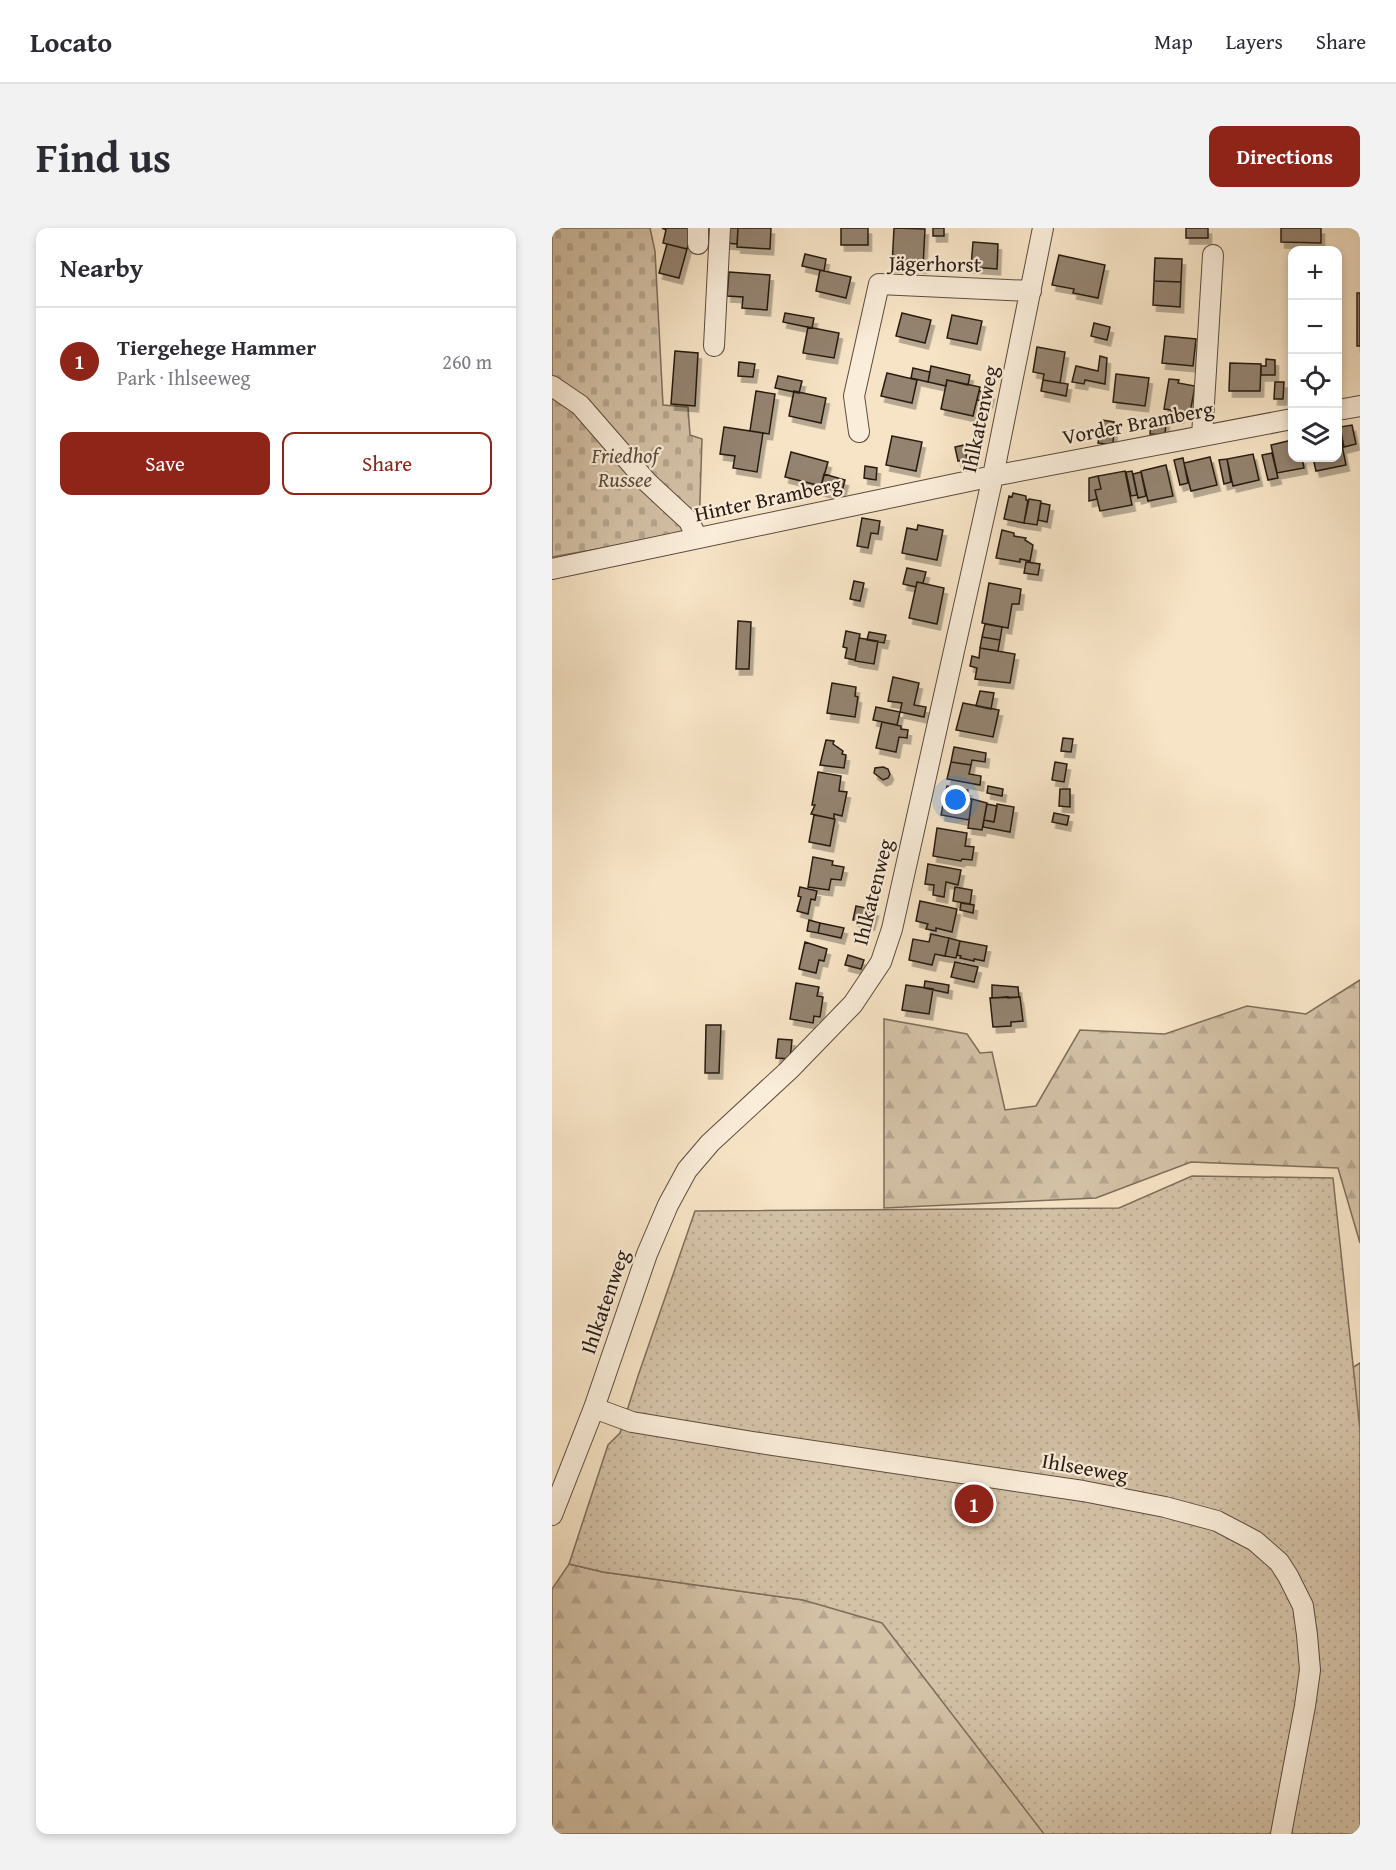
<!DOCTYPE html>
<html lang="en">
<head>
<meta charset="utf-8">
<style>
  body { margin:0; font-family:"Gentium Book Plus",serif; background:#f2f2f3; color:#2b2b33 }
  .controls { position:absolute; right:18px; top:18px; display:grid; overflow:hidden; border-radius:12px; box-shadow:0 3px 9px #0003 }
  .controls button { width:54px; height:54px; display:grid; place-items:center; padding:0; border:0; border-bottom:2px solid #e1e1e2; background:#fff; color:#2b2b33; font:30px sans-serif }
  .you { position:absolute; left:404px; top:572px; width:21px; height:21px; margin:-15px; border:4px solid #fff; border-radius:50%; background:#1a73e8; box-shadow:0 0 0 9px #1a73e833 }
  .badge { display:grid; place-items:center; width:39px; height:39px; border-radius:50%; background:#8f2418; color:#fff; font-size:20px; font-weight:700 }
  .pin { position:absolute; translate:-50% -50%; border:3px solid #fff; box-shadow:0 2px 6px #0006 }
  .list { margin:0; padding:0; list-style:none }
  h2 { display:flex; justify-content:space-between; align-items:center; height:78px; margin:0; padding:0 24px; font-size:26px }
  h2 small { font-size:20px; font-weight:400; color:#7c7c81 }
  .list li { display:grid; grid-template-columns:39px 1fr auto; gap:18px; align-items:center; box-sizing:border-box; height:108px; padding:0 24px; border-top:2px solid #e1e1e2 }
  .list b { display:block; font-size:22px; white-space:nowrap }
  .list p { margin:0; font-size:20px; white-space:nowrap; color:#7c7c81 }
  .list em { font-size:20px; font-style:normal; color:#7c7c81 }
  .actions { display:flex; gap:12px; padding:18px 24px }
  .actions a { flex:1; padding:14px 0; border:2px solid #8f2418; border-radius:12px; text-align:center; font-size:21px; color:#8f2418 }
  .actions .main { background:#8f2418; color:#fff }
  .icon { flex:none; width:33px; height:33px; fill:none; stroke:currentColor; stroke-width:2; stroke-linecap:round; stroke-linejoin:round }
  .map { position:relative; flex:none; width:808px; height:1606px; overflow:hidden; border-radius:12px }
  header { display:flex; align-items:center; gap:36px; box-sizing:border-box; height:84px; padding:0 30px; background:#fff; border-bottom:2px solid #e1e1e2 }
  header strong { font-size:28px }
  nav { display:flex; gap:33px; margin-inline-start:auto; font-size:21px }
  .intro { display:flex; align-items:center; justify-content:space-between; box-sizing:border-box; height:144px; padding:0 36px }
  h1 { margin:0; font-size:42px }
  .button { padding:15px 27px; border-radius:12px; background:#8f2418; color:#fff; font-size:21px; font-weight:700 }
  main { display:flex; gap:36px; padding:0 36px }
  aside { flex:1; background:#fff; border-radius:12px; box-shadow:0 3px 9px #0003 }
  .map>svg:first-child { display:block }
  .forest { fill:url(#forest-firs); stroke:#7e6e5c; stroke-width:1.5 }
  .cemetery { fill:url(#cemetery-stones); stroke:#7e6e5c; stroke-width:1.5 }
  .park { fill:url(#park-dots); stroke:#7e6e5c; stroke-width:1.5 }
  .building { fill:#94836f; stroke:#281a11; stroke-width:1.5; filter:url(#shadow) }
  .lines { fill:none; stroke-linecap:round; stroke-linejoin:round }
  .minor-casing { stroke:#5c4c3e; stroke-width:22 }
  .minor { stroke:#faedda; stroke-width:20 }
  .labels { text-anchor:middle; stroke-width:4.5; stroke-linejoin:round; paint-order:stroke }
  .street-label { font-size:21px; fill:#281a11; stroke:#faedda }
  .park-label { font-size:21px; font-style:italic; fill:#5c4c3e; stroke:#faedda }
</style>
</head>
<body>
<header>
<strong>Locato</strong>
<nav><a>Map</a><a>Layers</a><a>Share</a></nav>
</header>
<div class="intro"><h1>Find us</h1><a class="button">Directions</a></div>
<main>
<aside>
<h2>Nearby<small></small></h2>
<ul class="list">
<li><span class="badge">1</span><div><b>Tiergehege Hammer</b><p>Park · Ihlseeweg</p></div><em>260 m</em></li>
</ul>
<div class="actions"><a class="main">Save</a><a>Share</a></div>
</aside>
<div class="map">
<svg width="808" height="1606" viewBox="0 0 808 1606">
  <defs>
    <pattern id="forest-firs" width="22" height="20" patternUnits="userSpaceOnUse" patternTransform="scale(1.5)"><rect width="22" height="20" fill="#d4c2a7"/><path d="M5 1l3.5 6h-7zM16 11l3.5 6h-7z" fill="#b6a68f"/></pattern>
    <pattern id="cemetery-stones" width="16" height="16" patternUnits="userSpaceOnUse" patternTransform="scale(1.5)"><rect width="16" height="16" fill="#d4c2a7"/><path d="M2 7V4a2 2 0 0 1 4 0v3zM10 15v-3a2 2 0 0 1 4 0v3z" fill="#b6a68f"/></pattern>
    <pattern id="park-dots" width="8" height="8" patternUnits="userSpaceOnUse" patternTransform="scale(1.5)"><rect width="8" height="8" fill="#d4c2a7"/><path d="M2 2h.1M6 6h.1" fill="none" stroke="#b6a68f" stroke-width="1.8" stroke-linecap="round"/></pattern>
    <filter id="shadow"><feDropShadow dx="3.5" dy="6" stdDeviation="0" flood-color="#0004"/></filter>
  </defs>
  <rect width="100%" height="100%" fill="#f7e4c6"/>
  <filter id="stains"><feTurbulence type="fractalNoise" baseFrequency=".00333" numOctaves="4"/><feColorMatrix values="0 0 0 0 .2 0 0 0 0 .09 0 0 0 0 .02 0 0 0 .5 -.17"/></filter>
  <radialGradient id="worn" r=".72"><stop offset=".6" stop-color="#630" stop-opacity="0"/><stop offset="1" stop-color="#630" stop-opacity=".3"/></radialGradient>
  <path class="forest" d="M808,752v263l-22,-75 -147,-6 -95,36 -212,10v-189l83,15 13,19 12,-1 13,58 31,-4 44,-76 85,4 82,-28 59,8z
    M808,1135v135l-57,336h-751v-245l17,-25 34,8 200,28 541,-227z"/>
  <path class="cemetery" d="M0,0h98l5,23 8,154 25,2 2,28 12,4 -3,92 -147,26z"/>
  <path class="park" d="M640,948l141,2 27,252v404h-316l-162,-211 -79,-23 -200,-28 -34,-8 39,-119 12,-12 18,-57 57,-165 424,-3z"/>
  <path class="building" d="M110,0h30l-5,21 -24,-6 3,-13z
    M174,0h12l-1,16 -12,-1z
    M186,0h33l-1,21 -33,-2z
    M289,0h27v17h-27z
    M342,0l31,1 -2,38 -31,-1z
    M381,0h11v8h-11z
    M634,0h22v10h-22z
    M729,0h40v15l-40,-1z
    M421,14l25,2 -1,25 -26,-2z
    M115,16l20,5 -8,29 -20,-5z
    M253,26l21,5 -2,12 -22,-5z
    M507,27l46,10 -7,33 -25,-5 1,-4 -22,-4z
    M603,30l27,1 -1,23 -27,-1z
    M268,42l31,7 -5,21 -30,-7z
    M177,44l41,3 -3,35 -25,-2 1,-11 -16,-1z
    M602,53l27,1 -1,25 -27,-2z
    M805,65h3v53h-3z
    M233,85l29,5 -2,10 -29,-6z
    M350,85l29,7 -6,23 -29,-7z
    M400,87l30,6 -5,23 -30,-6z
    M542,95l16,4 -3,13 -16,-4z
    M256,99l31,6 -5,25 -31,-5z
    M613,108l31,3 -3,27 -31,-3z
    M485,119l28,5 -5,31 -17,-3 1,-6 -11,-2z
    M123,123l23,2 -3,53 -24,-2z
    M548,128l7,2 -2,26 -20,-4 -1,4 -12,-2 4,-16 22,5z
    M714,131l9,1v15h-14v-9h5z
    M187,134l16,2 -2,13 -15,-1z
    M678,135l31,1 -1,27h-31z
    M379,138l39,9 -2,10 -21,-5 -1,6 -18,-4z
    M361,140l17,4 -2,10 -17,-4z
    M335,145l30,7 -5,23 -31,-7z
    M564,146l33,4 -4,28 -32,-4z
    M226,148l24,5 -3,12 -24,-5z
    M617,151l10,1 -1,3 17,3 -5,27 -9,-1 -1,5 -10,-2 1,-5 -7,-1z
    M395,152l33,7 -7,29 -32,-7z
    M491,152l25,4 -2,12 -25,-5z
    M723,154h9l-1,17h-9z
    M204,163l19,3 -6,40 -19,-3z
    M242,163l32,7 -5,25 -32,-7z
    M427,163l12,2 -2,9 -12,-2z
    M550,192l12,2 -1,23 -15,-2z
    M599,192l15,1 -1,14 -15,-1z
    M800,197l4,19 -12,3 -4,-20z
    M172,199l39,6 -6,39 -24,-4 2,-12 -15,-2z
    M788,207l6,30 -30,6 -3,-13h25v-22z
    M340,208l30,6 -6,29 -30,-6z
    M740,212v18h10l2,10 -27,5 -6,-28z
    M412,217l3,14 -9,2 -3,-14z
    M239,224l37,10 -7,24 -36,-9z
    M720,225l6,25 -10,2 -6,-25z
    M701,226l6,26 -26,6 -6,-27z
    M658,229l7,28 -26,6 -7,-28z
    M631,230l5,25 -8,2 -6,-25z
    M675,231l4,23 -7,2 -5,-24z
    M614,237l7,31 -25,5 -7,-30z
    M313,238l12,2 -1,12 -12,-2z
    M573,243l7,34 -32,6 -5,-21 6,-1 -3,-13z
    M580,243l5,24 -6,1 -5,-24z
    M589,244l5,24 -8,2 -5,-24z
    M272,246l21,6 -4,15 -21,-5z
    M546,248l3,13 -6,1 2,9 -8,2v-23z
    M461,265l13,3v4h2l-4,23 -20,-4 5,-23 3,1z
    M477,271l12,2 -4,24 -13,-2z
    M489,275l9,2 -3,17 -9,-2z
    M310,290l18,3 -2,13 -7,-1 -3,15 -11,-2z
    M366,297l25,5 -6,30 -35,-7 5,-25 10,2z
    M450,302l12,3v3l12,2 -1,2 8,5 -3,16 -10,-2v3l-24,-4z
    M474,334l14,2 -2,11 -14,-2z
    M355,340l19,4 -3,11 -6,-1 -1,5 -13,-3z
    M302,353l10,2 -4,18 -10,-2z
    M365,354l27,6 -7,36 -28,-6z
    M437,355l32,6 -2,15h-7l-4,24 -26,-5z
    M186,393l13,1 -2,47h-13z
    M433,396l17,3 -2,13 -18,-3z
    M294,403l14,3 -5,26 -10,-2 2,-10 -4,-1z
    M317,404l17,3 -2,8 -17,-3z
    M430,409l18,3 -2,11 -18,-3z
    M307,410l19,3 -4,23 -19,-3z
    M428,420l35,6 -5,29 -35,-4 2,-11 -7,-2 2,-10 7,2z
    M341,449l26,6 -5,22 12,2 -2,10 -24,-5 2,-9 -14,-2z
    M280,455l24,4 -1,9 3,1 -3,20 -28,-4z
    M428,463l14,2 -3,16 -15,-3z
    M411,475l36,7 -6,27 -37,-7z
    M324,479l24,5 -3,13 -24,-5z
    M330,494l19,4v3l7,1 -1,8 -8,-1 -3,15 -20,-4z
    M511,510l10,1 -2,13 -10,-1z
    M274,512l8,1 -1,3 10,7 -1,3 4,1 -2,13 -24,-3z
    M402,519l32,6 -1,9 -13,-2 -1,5 -20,-3z
    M399,534l20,3 -2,9 12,2 -1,9 -33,-6z
    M503,534l12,2 -3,18 -12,-2z
    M331,539l5,2 2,5 -2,4 -5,2 -9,-7 1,-5z
    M266,544l23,4 -2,15 8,1 -5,24 -8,-2v5l-23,-5 4,-9h-3z
    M395,558l21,4 -2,8 -21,-4z
    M436,558l15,3 -1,7 -15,-3z
    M508,561h10v18l-11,-1z
    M393,566l27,5 -3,21 -28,-5z
    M420,571l15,4 -5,27 -14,-2z
    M435,576l10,2 -3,16 -10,-2z
    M445,576l17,3 -4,25 -27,-5 1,-7 10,2z
    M502,585l15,3 -2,9 -15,-3z
    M262,587l21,4 -5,27 -21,-4z
    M385,600l30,5 -2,13 9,1 -2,13 -10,-1 -1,2 -28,-5z
    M261,629l20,4 -1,4 12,2 -3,13 -10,-1 -2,11 -21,-3z
    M376,636l33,6 -3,15 -12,-3 -2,15 -11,-2 1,-10 -9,-1z
    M248,659l17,4 -2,9 -4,-1 -3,15 -11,-3 4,-14 -3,-1z
    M403,659l17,3 -2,14 -17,-3z
    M368,673l37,8 -5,23 -16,-4v3l-10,-2 2,-5 -12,-3z
    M409,675l13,2 -1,8 -13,-3z
    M304,678l19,4 -4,14 -18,-4z
    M257,692l11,3 -2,10 -11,-2z
    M268,695l24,5 -3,10 -23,-5z
    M379,706l18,4 -4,18 -10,-2 -3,11 -23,-5 4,-21 16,3z
    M397,710l11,3 -4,17 -11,-2z
    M408,713l27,5 -3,15 -10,-2v2l-14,-3 1,-2 -4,-1z
    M253,714l22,7 -3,12 -5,-1 -3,13 -17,-4z
    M296,727l16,5 -3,9 -16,-4z
    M403,734l23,5 -4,15 -23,-5z
    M373,753l24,4 -1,8 -24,-5z
    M244,755l23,4 -2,9 6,1 -3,20 -6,-1 -1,7 -23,-4z
    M354,757l27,4 -4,25 -27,-4z
    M440,757l26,2 1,10 -27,1z
    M456,769v1l12,-1 3,24 -12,1v4l-18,1 -3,-29z
    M154,797h15l-2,48h-14z
    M226,811l14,1 -2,19 -14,-1z"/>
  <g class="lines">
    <defs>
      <path id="minor" d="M146,16v-16
        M162,118l6,-118
        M0,158l28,19 67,77 42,39 8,17
        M786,182l22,-4
        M307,204l-5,-36 25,-112 152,7
        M650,208l11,-181
        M0,341l441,-93 299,-57
        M42,1180l38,14 121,20 330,49 82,16 52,14 38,20 24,21 9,14 15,30 4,29 3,35 -5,36 -24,128
        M0,1287l42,-107 53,-154 21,-49 19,-35 23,-27 79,-73 64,-66 28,-42 11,-33 101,-453 50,-248"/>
    </defs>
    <use href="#minor" class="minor-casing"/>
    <use href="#minor" class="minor"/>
  </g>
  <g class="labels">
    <g class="street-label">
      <text transform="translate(383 36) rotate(1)" y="7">Jägerhorst</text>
      <text transform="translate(428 191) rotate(-78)" y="7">Ihlkatenweg</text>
      <text transform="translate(586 195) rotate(-11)" y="7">Vorder Bramberg</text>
      <text transform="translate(216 271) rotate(-12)" y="7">Hinter Bramberg</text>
      <text transform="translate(321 664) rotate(-76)" y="7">Ihlkatenweg</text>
      <text transform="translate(53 1074) rotate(-71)" y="7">Ihlkatenweg</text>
      <text transform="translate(533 1240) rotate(10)" y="7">Ihlseeweg</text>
    </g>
    <g class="park-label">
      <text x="73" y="235">Friedhof<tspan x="73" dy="24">Russee</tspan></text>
    </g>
  </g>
  <rect width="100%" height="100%" filter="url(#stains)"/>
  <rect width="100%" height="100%" fill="url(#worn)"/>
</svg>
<div class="controls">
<button>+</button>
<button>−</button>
<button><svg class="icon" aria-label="locate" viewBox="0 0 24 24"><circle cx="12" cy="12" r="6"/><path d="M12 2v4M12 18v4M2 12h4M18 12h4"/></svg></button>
<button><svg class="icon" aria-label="layers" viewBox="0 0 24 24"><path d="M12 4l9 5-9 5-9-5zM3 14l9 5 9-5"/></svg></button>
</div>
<div class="you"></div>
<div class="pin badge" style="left:422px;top:1276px">1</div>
</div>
</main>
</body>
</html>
